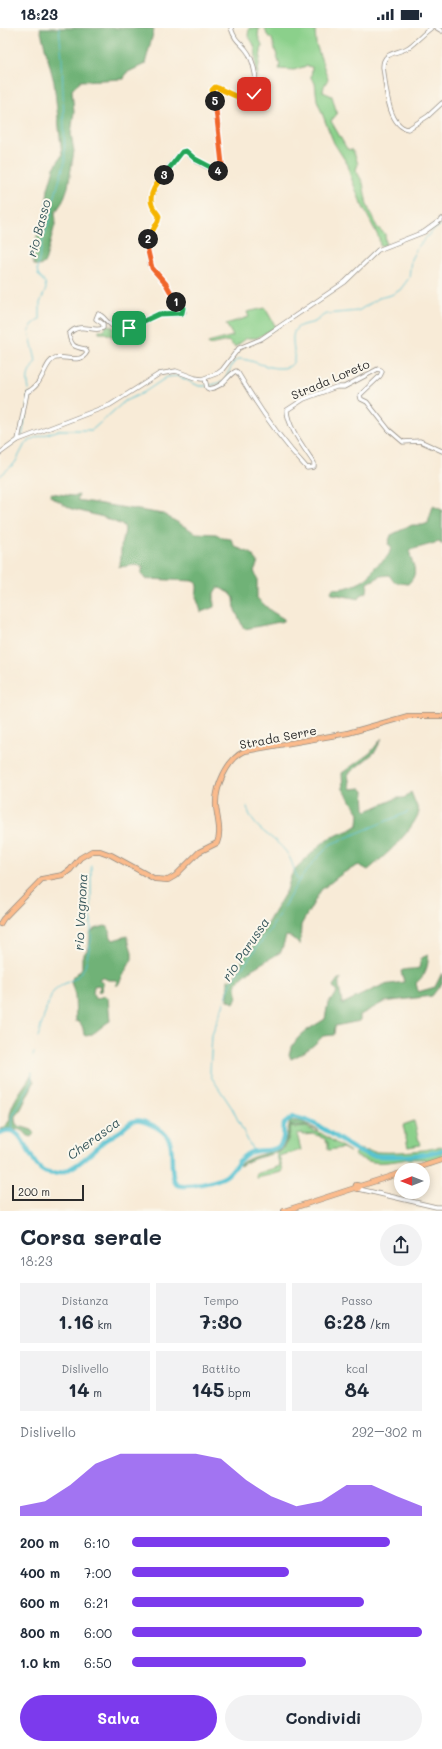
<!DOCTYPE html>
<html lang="it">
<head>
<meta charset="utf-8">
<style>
  :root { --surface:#fff; --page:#f2f2f3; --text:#1f2937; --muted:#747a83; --accent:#7c3aed }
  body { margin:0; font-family:Mali,sans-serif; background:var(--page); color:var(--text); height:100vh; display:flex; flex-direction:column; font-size:15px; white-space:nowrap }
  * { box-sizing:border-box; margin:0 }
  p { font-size:13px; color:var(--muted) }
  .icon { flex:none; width:22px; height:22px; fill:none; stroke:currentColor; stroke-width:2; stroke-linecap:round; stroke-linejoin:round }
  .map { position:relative; height:1183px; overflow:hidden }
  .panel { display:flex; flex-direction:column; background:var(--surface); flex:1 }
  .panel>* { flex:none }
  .needle { width:26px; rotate:270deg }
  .buttons { position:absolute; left:394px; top:1135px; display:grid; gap:8px }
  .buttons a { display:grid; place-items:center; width:36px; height:36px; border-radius:50%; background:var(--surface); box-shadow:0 2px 10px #0003; font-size:20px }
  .scale { position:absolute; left:12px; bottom:10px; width:72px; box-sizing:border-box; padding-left:4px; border:2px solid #2b2b2b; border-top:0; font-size:11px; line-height:14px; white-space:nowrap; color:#2b2b2b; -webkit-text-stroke:3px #fbf7ec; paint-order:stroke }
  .pin { position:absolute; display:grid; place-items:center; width:34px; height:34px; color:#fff; margin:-17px; border-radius:8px; box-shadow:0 2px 6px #0006 }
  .km { position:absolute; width:20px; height:20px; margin:-10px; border-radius:50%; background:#222; color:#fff; font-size:11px; line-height:20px; text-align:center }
  .round { display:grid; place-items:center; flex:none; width:42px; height:42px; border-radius:21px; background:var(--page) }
  .summary { display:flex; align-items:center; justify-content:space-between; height:68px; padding:0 20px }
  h1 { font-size:22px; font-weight:700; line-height:30px }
  .metrics { display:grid; grid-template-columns:repeat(3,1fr); gap:6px; height:68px; padding:4px 20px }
  .metrics div { display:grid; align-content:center; border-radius:0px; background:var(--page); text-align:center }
  .metrics b { font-size:20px; font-weight:700 }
  .metrics small { font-size:11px; font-weight:400 }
  .metrics p { font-size:11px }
  .chart { height:112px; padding:8px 20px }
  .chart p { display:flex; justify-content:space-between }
  .chart svg { width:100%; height:72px; margin-top:4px; fill:var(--accent); opacity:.7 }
  .button { display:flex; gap:8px; margin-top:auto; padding:8px 20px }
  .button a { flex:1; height:46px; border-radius:24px; background:var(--accent); color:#fff; font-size:16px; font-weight:700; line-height:46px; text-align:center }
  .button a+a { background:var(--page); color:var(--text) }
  ul { padding:0 20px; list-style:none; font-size:13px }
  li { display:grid; grid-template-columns:64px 48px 1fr; align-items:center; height:30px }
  li i { height:10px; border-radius:5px; background:var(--accent) }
  .status { display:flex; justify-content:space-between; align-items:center; height:28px; padding:0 20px; background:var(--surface); direction:ltr }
  .status svg { height:11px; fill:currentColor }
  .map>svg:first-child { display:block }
  .green { fill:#8bd08b; stroke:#5b7e5b }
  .forest { fill:#70b277; stroke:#4e6e51 }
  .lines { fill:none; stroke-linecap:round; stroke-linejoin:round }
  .stream { stroke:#57c2d2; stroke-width:1 }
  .river { stroke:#57c2d2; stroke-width:4.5 }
  .minor-casing { stroke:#928b81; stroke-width:5 }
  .major-casing { stroke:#928b81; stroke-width:6 }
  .minor { stroke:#fff; stroke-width:3.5 }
  .major { stroke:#fbbb8c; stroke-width:4.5 }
  .split-1-casing { stroke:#fff; stroke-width:8 }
  .split-2-casing { stroke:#fff; stroke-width:8 }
  .split-3-casing { stroke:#fff; stroke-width:8 }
  .split-4-casing { stroke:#fff; stroke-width:8 }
  .split-5-casing { stroke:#fff; stroke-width:8 }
  .split-6-casing { stroke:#fff; stroke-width:8 }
  .split-1 { stroke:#22a559; stroke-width:5 }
  .split-2 { stroke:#f0652b; stroke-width:5 }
  .split-3 { stroke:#f5b400; stroke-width:5 }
  .split-4 { stroke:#22a559; stroke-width:5 }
  .split-5 { stroke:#f0652b; stroke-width:5 }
  .split-6 { stroke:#f5b400; stroke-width:5 }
  .labels { text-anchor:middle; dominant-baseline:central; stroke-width:4; stroke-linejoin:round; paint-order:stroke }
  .street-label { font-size:12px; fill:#2b2b2b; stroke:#fbf7ec }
  .water-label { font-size:13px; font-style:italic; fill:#38585d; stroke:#fbf7ec }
</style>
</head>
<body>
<div class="status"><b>18:23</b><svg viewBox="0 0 49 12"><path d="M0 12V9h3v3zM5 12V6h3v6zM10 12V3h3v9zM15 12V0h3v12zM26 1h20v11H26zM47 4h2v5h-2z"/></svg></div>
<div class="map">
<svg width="442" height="1183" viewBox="0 0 442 1183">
  <rect width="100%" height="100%" fill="#fbf7ec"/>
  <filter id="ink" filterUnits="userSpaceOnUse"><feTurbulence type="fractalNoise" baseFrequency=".025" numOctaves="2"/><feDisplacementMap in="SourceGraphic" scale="8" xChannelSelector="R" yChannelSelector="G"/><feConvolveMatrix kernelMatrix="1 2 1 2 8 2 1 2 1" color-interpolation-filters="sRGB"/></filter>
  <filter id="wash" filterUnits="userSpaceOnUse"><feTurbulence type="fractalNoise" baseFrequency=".012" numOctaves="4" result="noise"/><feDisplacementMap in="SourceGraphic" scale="16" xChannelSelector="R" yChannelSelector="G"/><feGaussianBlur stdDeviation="0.9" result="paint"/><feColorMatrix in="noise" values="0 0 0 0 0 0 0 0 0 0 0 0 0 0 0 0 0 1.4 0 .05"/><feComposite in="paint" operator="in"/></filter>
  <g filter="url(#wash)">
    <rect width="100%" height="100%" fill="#f8ebd7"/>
    <g class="green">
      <path d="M249,0H259L258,8L262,17L257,50C253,33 261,23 248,8Z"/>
      <path d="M265,0H315L316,16L328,51L324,58L323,64L332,68L337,86L331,93L347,121L353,122L358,136L356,142L363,155L367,177L377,199L385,206L386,217L380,218L379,210L361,175L350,147L348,137L334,115L327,98L317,72L315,55L311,50L312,39L306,38L294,42L279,41L280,38L272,11L267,7Z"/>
      <path d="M265,280L276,299L257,310H247L235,319L228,313L209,317L208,315L233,308L226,296L249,289L247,284Z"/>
      <path d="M146,294L141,299L139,305L123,307L120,312L105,305H99V303L105,302L106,296L118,302Z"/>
      <path d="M414,1093L420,1117L408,1119L403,1097Z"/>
      <path d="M291,1097L296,1100L306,1099L316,1104H319L350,1124L343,1120L328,1122V1114H326L325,1111L320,1109L319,1106L318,1108L314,1106L303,1107V1105L297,1106L301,1122L279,1128L283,1142L282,1144L257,1150L256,1146L280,1138L276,1125C287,1120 290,1108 291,1097Z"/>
      <path d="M442,1118V1131L428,1135L424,1131C417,1131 409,1130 402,1132C383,1135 371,1137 354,1127L358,1121C376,1127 423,1124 442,1118Z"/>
    </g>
    <g class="forest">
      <path d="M40,0H153L154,2L145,36L126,45L124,51L80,53L72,62L74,84L71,106L74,123L68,159L63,173L55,185L56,193L45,234L40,238L34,237L33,233L37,208L45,189L48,161L54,140L62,127L54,54Z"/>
      <path d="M51,465L73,468L79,467L77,472L163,486L196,505L216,506L223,510L231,511L235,519L251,525L258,534L254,543L257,550V570L271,583L284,591V593L245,601L243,599L235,582L234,570L230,565L218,559L214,565V579L201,584C200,580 199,577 197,572C194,566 200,561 195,553L145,551L141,545L143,539L136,537L119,539C122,531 120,522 122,513C123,507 126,506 124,498L103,489L72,481L50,468Z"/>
      <path d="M433,478L442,482V517L439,514L410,522C409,534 422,543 408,556L394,554L389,547L381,548L368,555L367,564L361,567L359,571L333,566L331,564L333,560C341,563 361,556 368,549C371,547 372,542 375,539C383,532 390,530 391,518L388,516L391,507L412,497H423L428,495Z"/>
      <path d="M382,710L375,724L348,746L350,759L351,761L361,760L364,763L365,781L367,783L397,770H404L411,764L419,784C412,804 385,828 368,842L359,837L343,845L321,862L301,897L300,917L291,909L286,908L281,924L252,941L236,955L237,969L234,975L228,972V952L232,951L239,941L244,928L253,918L262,904L287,862L291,848L296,840L327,811L352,801L358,797L359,785L343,761L342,745L370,725Z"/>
      <path d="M105,898L108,899L111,909L113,912L127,908L132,924V931L118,957H116L117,952H108L102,949L99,951L103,956L101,963L99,965L98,964L100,959L99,957L94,958L93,966L95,971L104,968L108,970L110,993C102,997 95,1007 86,1008L84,1007C83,1001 83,996 77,993L76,994L75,967L71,954L73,949L82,940V929L89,919L90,905L95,901Z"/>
      <path d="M428,927C429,938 425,948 416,955L418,964L435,959L442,945V955L432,968L384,974L360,987V993L335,998L334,1007L323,1008C314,1018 304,1025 291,1031L289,1026C296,1006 308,1002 325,991L328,975L337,964L333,958L338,951H342L339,953C338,961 342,969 342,976L383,957L404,954L401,943C407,940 412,942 419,940L421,930Z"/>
      <path d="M31,1047L34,1054L21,1081L15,1088V1091L16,1096L19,1098L32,1102L35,1105L31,1109C26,1108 27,1106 23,1103C17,1100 6,1100 0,1102V1100L4,1099L10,1092C8,1077 24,1060 31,1047Z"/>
      <path d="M290,1093H301L319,1103L307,1098L296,1099L291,1097C284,1136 265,1121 240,1138L239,1137C252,1126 266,1127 281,1120L286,1109Z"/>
    </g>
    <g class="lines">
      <g class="stream">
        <path d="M225,351L233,335L239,331C253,331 266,341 281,340C306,340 286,312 296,301C301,295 310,297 316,293C320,291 321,288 326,286L358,283L379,270L391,267L400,262L409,250L411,231L417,220L431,204L442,196"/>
        <path d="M209,358L221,354"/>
        <path d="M29,362C26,347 28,346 36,333L29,303L32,297L40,291V275L46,261L45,255L38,247L37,241L43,212L51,188L54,171L65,133L62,30L59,0"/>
        <path d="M22,409L29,365"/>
        <path d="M0,448L15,435L25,416L34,410L60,402H92L125,373L143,365L167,349L178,348L199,358H206"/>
        <path d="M247,779C253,801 267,804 282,819C291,828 294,840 297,852"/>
        <path d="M38,1009L47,978L53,964L62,957L76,950L85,939L91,912V838"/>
        <path d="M33,1028L34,1025"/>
        <path d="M12,1103L13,1088L31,1056L32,1044"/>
        <path d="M253,1123L232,1080L212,1050L210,1044L212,1007L232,953L270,902L298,854L315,832L331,816L408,784"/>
      </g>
      <path class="river" d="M0,1105C26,1091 27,1141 48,1145C68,1150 91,1125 104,1113C110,1109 116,1106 122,1102C125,1099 130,1094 134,1093C140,1091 147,1095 152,1097C179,1110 169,1123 173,1148C174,1150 174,1154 176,1156C183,1162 219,1153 226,1148C235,1141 238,1130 249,1125C258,1120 270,1125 278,1119C285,1114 283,1104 284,1096L293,1089C319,1093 336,1111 358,1123C373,1132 425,1128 442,1122"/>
    </g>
  </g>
  <g filter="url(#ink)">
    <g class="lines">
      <defs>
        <g id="minor">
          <path d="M431,0C423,6 417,13 409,19C399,26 383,23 383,39C386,56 387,98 408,101L428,88L442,75"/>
          <path d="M437,0L442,3"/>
          <path d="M205,351L207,360L209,361C226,358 226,348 236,343L238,345C258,379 280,411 307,440L314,439V435C305,421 287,398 287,382L304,371L336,359H344L378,341L381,342L382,344L380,348L360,367L361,371L367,374L389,402L403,414L420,413L442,423"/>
          <path d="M18,412L27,364C44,357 44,334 55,330C65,327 80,337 87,324L85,321C74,319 71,318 69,306C79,293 94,305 103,300V296L96,291L98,286C105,288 108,298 118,301C133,304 145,290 159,286C167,284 177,289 184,284L183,280L176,274L166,256L154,243L150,236L147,215L158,193L159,188C157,184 152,180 151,175C149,162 174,130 184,123C188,124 188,126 191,129C197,134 212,143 220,142L222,139L213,60L217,59C227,64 245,76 253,66C259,55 254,36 249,26C242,14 236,16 231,0"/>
          <path d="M0,425L18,412L110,377L159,346L176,343L195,350L202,351L218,345L222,342L239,320L261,311L345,254L378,222L424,204L442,191"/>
          <path d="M359,1161L436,1179H442"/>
        </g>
        <g id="major">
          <path d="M0,896L3,891L42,851L63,847L70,842L80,830L92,823H100L111,827L155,851L168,852L175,848L199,824L217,815C222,804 217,790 216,778C215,759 227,731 245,723L348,705L408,688H442"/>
          <path d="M411,1142L442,1132"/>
          <path d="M360,1158L401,1145"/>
          <path d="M284,1183L355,1160L358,1161L360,1158L356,1157L355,1160"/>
        </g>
      </defs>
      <use href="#minor" class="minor-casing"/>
      <use href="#major" class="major-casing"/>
      <use href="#minor" class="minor"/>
      <use href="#major" class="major"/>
    </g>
  </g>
  <g class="lines" filter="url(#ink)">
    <defs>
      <path id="split-1" d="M129,300L159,286L182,285L183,280L176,274"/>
      <path id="split-2" d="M148,211L147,219L152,240L166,256L176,274"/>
      <path id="split-3" d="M148,211L158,193L159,188C157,184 153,181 152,177C148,166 157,155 164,147"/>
      <path id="split-4" d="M164,147L182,124L186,123L195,131L218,143"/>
      <path id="split-5" d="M215,73L222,136V140L218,143"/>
      <path id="split-6" d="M215,73L212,62L215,59C226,62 244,77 254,66"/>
    </defs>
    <use href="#split-1" class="split-1-casing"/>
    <use href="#split-2" class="split-2-casing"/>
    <use href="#split-3" class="split-3-casing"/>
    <use href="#split-4" class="split-4-casing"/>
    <use href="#split-5" class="split-5-casing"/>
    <use href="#split-6" class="split-6-casing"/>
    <use href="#split-1" class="split-1"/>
    <use href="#split-2" class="split-2"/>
    <use href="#split-3" class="split-3"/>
    <use href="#split-4" class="split-4"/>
    <use href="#split-5" class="split-5"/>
    <use href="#split-6" class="split-6"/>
  </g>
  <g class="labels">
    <g class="street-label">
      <text transform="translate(330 351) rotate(-23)">Strada Loreto</text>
      <text transform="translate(278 709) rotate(-11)">Strada Serre</text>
    </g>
    <g class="water-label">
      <text transform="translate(38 200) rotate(-75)">rio Basso</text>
      <text transform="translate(80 884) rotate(-87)">rio Vagnona</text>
      <text transform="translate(245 921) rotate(-56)">rio Parussa</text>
      <text transform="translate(93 1110) rotate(-36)">Cherasca</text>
    </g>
  </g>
</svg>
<div class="buttons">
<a><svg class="needle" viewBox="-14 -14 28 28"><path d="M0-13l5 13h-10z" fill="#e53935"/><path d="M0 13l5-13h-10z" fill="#747a83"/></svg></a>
</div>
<div class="scale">200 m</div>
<div class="pin" style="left:129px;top:300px;background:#1e9e55"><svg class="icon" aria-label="arrive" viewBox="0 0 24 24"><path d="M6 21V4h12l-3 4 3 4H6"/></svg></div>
<div class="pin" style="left:254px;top:66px;background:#d93025"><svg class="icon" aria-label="check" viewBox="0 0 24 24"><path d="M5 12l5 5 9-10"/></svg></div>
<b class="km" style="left:176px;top:274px">1</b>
<b class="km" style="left:148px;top:211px">2</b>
<b class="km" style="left:164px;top:147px">3</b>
<b class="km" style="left:218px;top:143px">4</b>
<b class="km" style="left:215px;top:73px">5</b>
</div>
<section class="panel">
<div class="summary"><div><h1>Corsa serale</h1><p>18:23</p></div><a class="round"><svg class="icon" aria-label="share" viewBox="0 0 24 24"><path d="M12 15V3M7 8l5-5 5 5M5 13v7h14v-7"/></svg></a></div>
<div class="metrics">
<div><p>Distanza</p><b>1.16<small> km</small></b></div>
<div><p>Tempo</p><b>7:30</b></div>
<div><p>Passo</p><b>6:28<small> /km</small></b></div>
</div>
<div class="metrics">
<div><p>Dislivello</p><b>14<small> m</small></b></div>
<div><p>Battito</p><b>145<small> bpm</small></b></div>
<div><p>kcal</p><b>84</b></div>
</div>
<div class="chart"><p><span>Dislivello</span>292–302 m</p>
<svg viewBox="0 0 160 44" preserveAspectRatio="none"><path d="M0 44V38L10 35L20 25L30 12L40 6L50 6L60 6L70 6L80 9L90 22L100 32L110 38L120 35L130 25L140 25L150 32L160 38V44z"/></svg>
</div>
<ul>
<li><b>200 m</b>6:10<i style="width:89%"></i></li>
<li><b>400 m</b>7:00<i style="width:54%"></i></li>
<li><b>600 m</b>6:21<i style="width:80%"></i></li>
<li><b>800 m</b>6:00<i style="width:100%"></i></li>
<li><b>1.0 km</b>6:50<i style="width:60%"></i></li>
</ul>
<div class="button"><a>Salva</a><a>Condividi</a></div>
</section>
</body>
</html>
